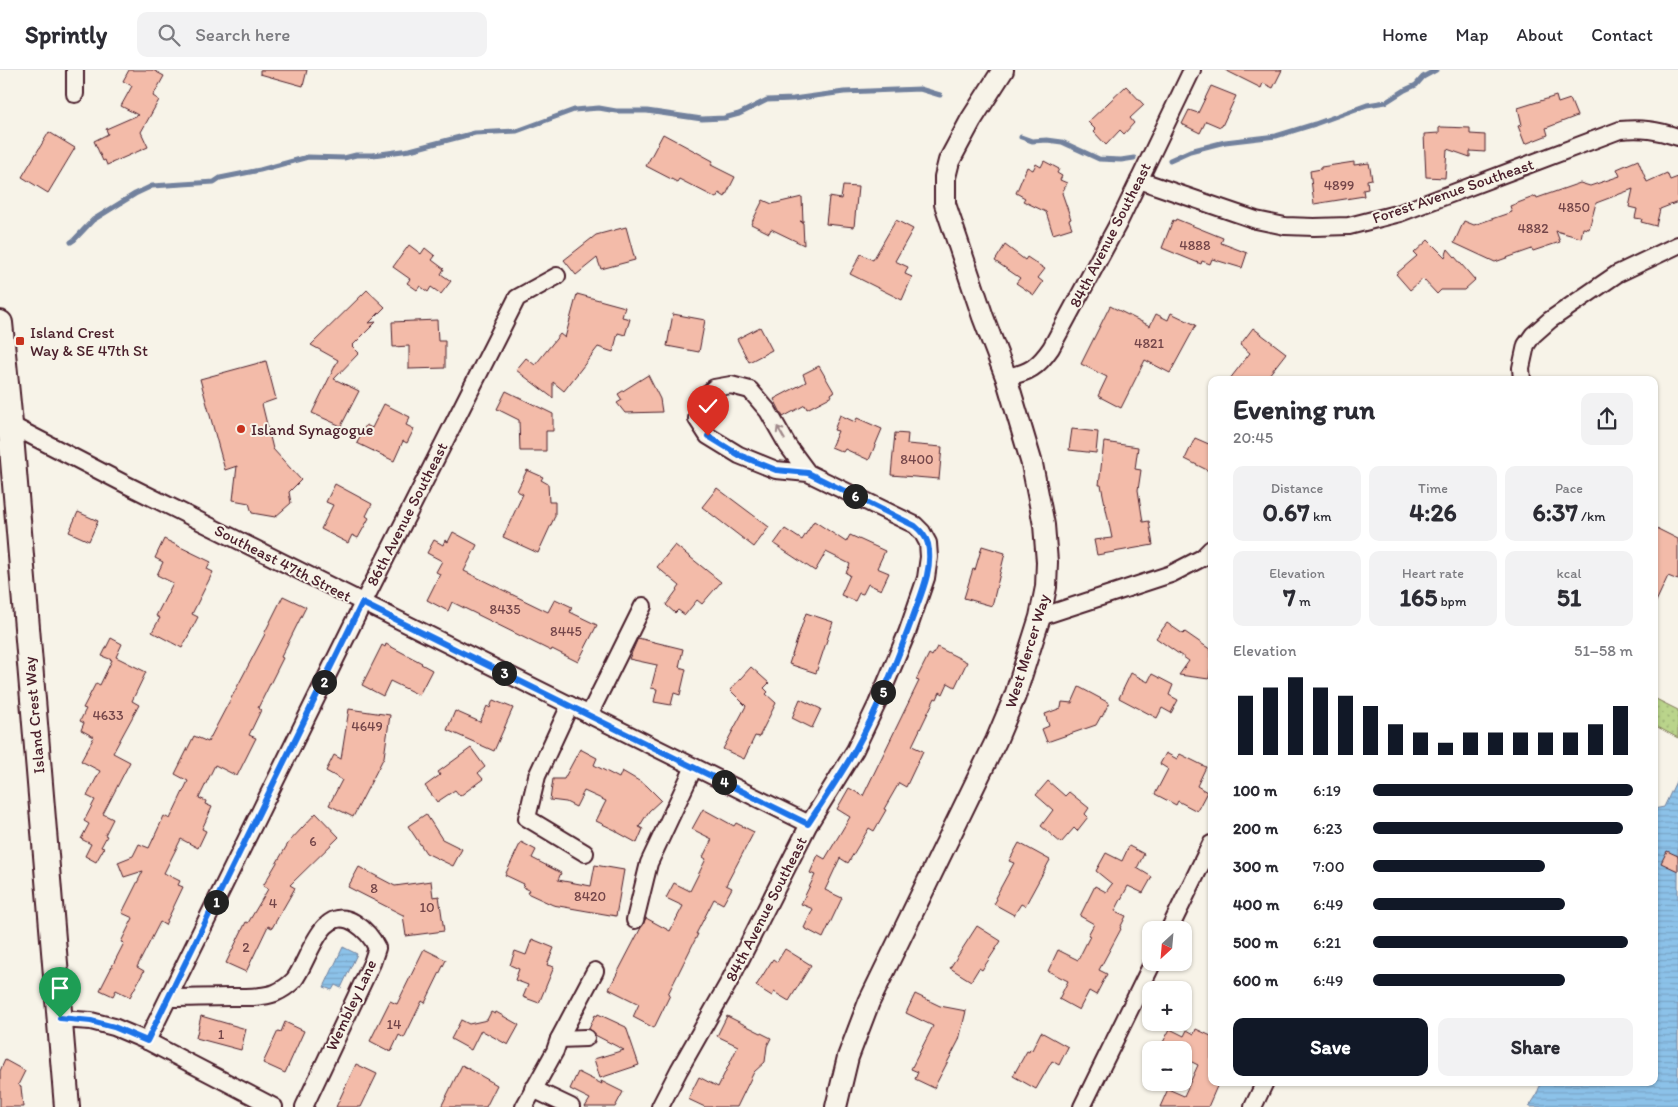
<!DOCTYPE html>
<html lang="en">
<head>
<meta charset="utf-8">
<style>
  :root { --surface:#fff; --page:#f2f2f3; --text:#2b2b33; --muted:#7c7c81; --line:#e1e1e2; --accent:#111827 }
  body { margin:0; font-family:Itim,sans-serif; background:var(--page); color:var(--text); height:100vh; display:flex; flex-direction:column; font-size:19px; white-space:nowrap }
  * { box-sizing:border-box; margin:0 }
  p { font-size:16px; color:var(--muted) }
  .icon { flex:none; width:28px; height:28px; fill:none; stroke:currentColor; stroke-width:2; stroke-linecap:round; stroke-linejoin:round }
  .map { position:relative; flex:1; overflow:hidden }
  .panel { position:absolute; left:1208px; top:306px; width:450px; height:710px; display:flex; flex-direction:column; background:var(--surface); border-radius:10px; box-shadow:0 1px 4px #0004 }
  .panel>* { flex:none }
  .needle { width:32px; rotate:206deg }
  .fabs { position:absolute; left:1142px; top:851px; display:grid; gap:10px }
  .fabs a { display:grid; place-items:center; width:50px; height:50px; border-radius:10px; background:var(--surface); box-shadow:0 1px 4px #0004; font-size:25px }
  .pin { position:absolute; display:grid; place-items:center; width:42px; height:42px; color:#fff; margin:-51px -21px; border-radius:50% 50% 50% 0; rotate:-45deg; box-shadow:0 0 5px #0007 }
  .pin .icon { rotate:45deg }
  .km { position:absolute; width:25px; height:25px; margin:-12px; border-radius:50%; background:#222; color:#fff; font-size:14px; line-height:25px; text-align:center }
  .round { display:grid; place-items:center; flex:none; width:52px; height:52px; border-radius:10px; background:var(--page) }
  .head { display:flex; align-items:center; justify-content:space-between; height:85px; padding:0 25px }
  h1 { font-size:28px; font-weight:700; line-height:38px }
  .figures { display:grid; grid-template-columns:repeat(3,1fr); gap:8px; height:85px; padding:5px 25px }
  .figures div { display:grid; align-content:center; border-radius:10px; background:var(--page); text-align:center }
  .figures b { font-size:25px; font-weight:700 }
  .figures small { font-size:14px; font-weight:400 }
  .figures p { font-size:14px }
  .chart { height:140px; padding:10px 25px }
  .chart p { display:flex; justify-content:space-between }
  .chart svg { width:100%; height:90px; margin-top:5px; stroke:var(--accent); stroke-width:6 }
  .action { display:flex; gap:10px; margin-top:auto; padding:10px 25px }
  .action a { flex:1; height:58px; border-radius:10px; background:var(--accent); color:#fff; font-size:20px; font-weight:700; line-height:58px; text-align:center }
  .action a+a { background:var(--page); color:var(--text) }
  ul { padding:0 25px; list-style:none; font-size:16px }
  li { display:grid; grid-template-columns:80px 60px 1fr; align-items:center; height:38px }
  li i { height:12px; border-radius:6px; background:var(--accent) }
  header { display:flex; align-items:center; gap:30px; box-sizing:border-box; height:70px; padding:0 25px; background:var(--surface); border-bottom:1px solid var(--line) }
  header strong { font-size:24px }
  nav { display:flex; gap:28px; margin-inline-start:auto; font-size:18px }
  .search { width:350px; height:45px; background:var(--page); display:flex; align-items:center; gap:12px; box-sizing:border-box; padding:0 18px; border-radius:10px; color:var(--muted); font-size:19px }
  .map>svg:first-child { display:block }
  .park { fill:url(#park-dots); stroke:#827a5b }
  .water { fill:url(#water-rules); stroke:#72819d }
  .lines { fill:none; stroke-linecap:round; stroke-linejoin:round }
  .stream { stroke:#72819d; stroke-width:5 }
  .building { fill:#f3bba9; stroke:#4a1f2b }
  .minor-casing { stroke:#4a1f2b; stroke-width:20 }
  .tertiary-casing { stroke:#4a1f2b; stroke-width:24 }
  .secondary-casing { stroke:#4a1f2b; stroke-width:28 }
  .minor { stroke:#f7f3e8; stroke-width:16 }
  .tertiary { stroke:#f7f3e8; stroke-width:20 }
  .secondary { stroke:#f7f3e8; stroke-width:24 }
  .oneway { stroke:#a0898a }
  .route-casing { stroke:#fff; stroke-width:10 }
  .route { stroke:#1a73e8; stroke-width:6 }
  .poi-dot { fill:#c8321e; stroke:#f7f3e8; stroke-width:2 }
  .labels { text-anchor:middle; dominant-baseline:central; stroke-width:4; stroke-linejoin:round; paint-order:stroke }
  .number-label { font-size:14px; fill:#74464a }
  .street-label { font-size:16px; fill:#4a1f2b; stroke:#f7f3e8 }
  .poi-label { font-size:16px; fill:#4a1f2b; stroke:#f7f3e8; text-anchor:start }
</style>
</head>
<body>
<header>
<strong>Sprintly</strong>
<div class="search"><svg class="icon" aria-label="search" viewBox="0 0 24 24"><circle cx="10" cy="10" r="6"/><path d="M15 15l6 6"/></svg>Search here</div>
<nav><a>Home</a><a>Map</a><a>About</a><a>Contact</a></nav>
</header>
<div class="map">
<svg width="1678" height="1037" viewBox="0 0 1678 1037">
  <defs>
    <pattern id="park-dots" width="8" height="8" patternUnits="userSpaceOnUse" patternTransform="scale(1.25)"><rect width="8" height="8" fill="#bad48b"/><path d="M2 2h.1M6 6h.1" fill="none" stroke="#a1b678" stroke-width="1.8" stroke-linecap="round"/></pattern>
    <pattern id="water-rules" width="6" height="5" patternUnits="userSpaceOnUse" patternTransform="scale(1.25)"><rect width="6" height="5" fill="#8cc2e9"/><path d="M0 2.5h6" fill="none" stroke="#7aa6c8"/></pattern>
  </defs>
  <rect width="100%" height="100%" fill="#f7f3e8"/>
  <filter id="ink" filterUnits="userSpaceOnUse"><feTurbulence type="fractalNoise" baseFrequency=".02" numOctaves="2"/><feDisplacementMap in="SourceGraphic" scale="10" xChannelSelector="R" yChannelSelector="G"/><feConvolveMatrix kernelMatrix="1 2 1 2 8 2 1 2 1" color-interpolation-filters="sRGB"/></filter>
  <g filter="url(#ink)">
    <path class="park" d="M1654,628L1678,640V668L1654,655Z"/>
    <g class="water">
      <path d="M1678,707V1037H1529L1536,1026L1541,1013L1654,1012V739L1664,737Z"/>
      <path d="M343,877L357,884L341,918L335,915L332,920L324,917Z"/>
    </g>
    <g class="lines">
      <g class="stream">
        <path d="M1021,67L1032,71L1047,70L1062,72L1099,89L1121,90L1134,88"/>
        <path d="M1170,90L1190,81L1225,72L1276,66L1315,54L1367,35L1386,32L1405,20L1416,15L1423,7L1436,0"/>
        <path d="M71,172L74,170L93,150L135,124L152,116L214,112L220,108L260,100L308,87L344,88L356,85H373L410,80L475,63L517,61L574,40L599,38L616,41H647L702,49L724,48L739,44L767,30L793,29L844,22L920,19L940,25"/>
      </g>
    </g>
    <g class="building">
      <path d="M129,0H153L164,6L153,26L159,30L141,62L148,77L107,95L105,90L103,91L94,71L108,64L106,59L138,45L121,36L132,16L123,11Z"/>
      <path d="M260,0H307L303,16L260,4Z"/>
      <path d="M1225,0H1282L1273,18L1263,13L1261,18Z"/>
      <path d="M1126,16L1144,35L1130,48L1134,53L1124,64L1120,60L1106,75L1094,62L1096,60L1088,52Z"/>
      <path d="M1211,16L1236,26L1222,56L1220,57L1206,51L1200,63L1182,54L1189,40L1198,43Z"/>
      <path d="M1556,26L1558,33L1570,29L1577,46L1546,58L1548,65L1525,74L1518,56L1522,55L1518,38Z"/>
      <path d="M1441,57L1470,58V64L1485,65V82L1470,81V87L1447,79L1445,108L1426,107L1424,64L1439,63V58Z"/>
      <path d="M49,62L75,78L48,123L22,107Z"/>
      <path d="M663,64L713,91L711,95L735,107L725,127L719,123L716,128L679,109L677,112L646,96Z"/>
      <path d="M1638,90L1647,112L1667,103L1670,110L1678,107V132L1660,139L1656,156L1641,152L1642,149L1635,148L1637,139L1629,137L1633,119L1596,133L1589,159L1583,158L1581,168L1556,161L1560,172L1533,181L1532,179L1495,192L1454,173L1464,151L1474,155L1512,142L1510,136L1536,126L1537,128L1580,113L1590,116L1620,106L1617,99Z"/>
      <path d="M1044,91L1059,99L1057,103L1062,106L1060,110L1067,113L1062,123L1071,149L1069,150L1072,158L1053,164L1046,142L1023,131L1025,128L1016,123L1027,97L1033,100L1036,94L1041,97Z"/>
      <path d="M1354,92V95L1369,93L1372,109L1367,110L1368,119L1363,120L1364,126L1314,134L1310,101L1321,99V97Z"/>
      <path d="M843,116L858,117L854,157L826,154L829,127L841,129Z"/>
      <path d="M802,127L803,152L800,151L803,153L804,175L771,159L769,163L751,154L763,130L772,134Z"/>
      <path d="M1176,149L1223,168L1221,173L1247,183L1242,198L1212,189L1210,194L1202,191L1201,194L1162,178L1173,150L1175,151Z"/>
      <path d="M896,150L913,159L895,191L908,197L905,204L912,207L902,230L850,204L861,184L873,190Z"/>
      <path d="M626,157L635,190L601,199L597,188L576,205L564,190L596,165Z"/>
      <path d="M1428,170L1445,187L1448,179L1475,210L1464,220H1441L1437,224L1423,209L1410,220L1396,204L1417,186L1414,183Z"/>
      <path d="M409,175L421,184L425,178L435,186L432,190L444,199L441,204L451,211L441,224L431,217L428,222L420,216L417,220L407,213L410,209L393,197Z"/>
      <path d="M1005,175L1025,190L1027,187L1045,199L1038,208L1043,212L1034,225L1016,213L1020,208L995,191Z"/>
      <path d="M367,220L385,237L369,253L376,252L352,276L359,283L334,309L359,321L341,356L312,343L338,290L311,275Z"/>
      <path d="M577,224L625,237L622,247L630,249L625,265L618,263L613,282L598,277L564,321L553,312V328L516,300L526,288L535,295L560,264L565,268Z"/>
      <path d="M1110,236L1150,256L1156,244L1168,250L1171,243L1196,255L1170,303L1145,290L1121,338L1098,326L1107,307L1081,294Z"/>
      <path d="M673,244L705,250L699,282L667,276Z"/>
      <path d="M437,250L438,271H445V298L409,299V276L393,277L392,252Z"/>
      <path d="M760,257L772,280L749,292L737,269Z"/>
      <path d="M1253,258L1286,283L1265,310H1229L1250,283L1240,275Z"/>
      <path d="M266,291L276,329L262,334L273,379L301,410L289,422L291,433L275,447L252,443L249,433L233,430L237,396L225,400L200,309Z"/>
      <path d="M819,296L834,322L831,324L832,326L807,339L805,335L783,347L774,329L806,312L803,304Z"/>
      <path d="M648,305L660,329L662,342L625,343L617,333L622,330L618,324Z"/>
      <path d="M506,321L553,344V361H546V381H520L519,350L497,339Z"/>
      <path d="M384,334L410,347L406,355L414,359L407,373L403,371L394,391L357,373L366,355L372,358Z"/>
      <path d="M840,345L855,352L857,348L882,359L869,390L845,379L843,382L831,377L838,361L834,360Z"/>
      <path d="M1072,359L1098,362L1096,383L1069,380Z"/>
      <path d="M895,363L908,364L907,374L942,377L939,409L891,405Z"/>
      <path d="M1195,368L1211,375V402L1185,389Z"/>
      <path d="M1104,372L1138,377L1135,399L1141,400L1138,420L1143,452L1149,451L1153,475L1097,485L1094,470L1112,468L1101,415H1099Z"/>
      <path d="M527,400L543,407L541,410L548,414L549,432H555V446L538,483L503,467L523,424L517,421Z"/>
      <path d="M335,414L372,434L366,446L369,448L358,468L352,465L348,473L321,459L333,435L326,432Z"/>
      <path d="M717,418L769,457L754,477L702,437Z"/>
      <path d="M78,442L98,451L89,471L69,462Z"/>
      <path d="M814,451L846,472L850,465L885,481L877,498L889,503L881,520L868,514L863,524L859,523L855,531L841,525L850,505L846,503L850,494L826,482L815,501L774,474L785,459L802,470Z"/>
      <path d="M1654,457L1678,469V510L1668,506L1654,536Z"/>
      <path d="M453,462L477,475L464,501L548,542L555,529L572,537L570,542L597,555L578,592L552,579L551,581L452,532L448,541L427,530L440,504L436,502L442,491L427,483L434,470L443,475L445,470L448,472Z"/>
      <path d="M164,469L211,492L207,499L213,502L192,544L198,547L182,578L152,562L160,548L156,546L173,513L157,505L163,492L155,488Z"/>
      <path d="M675,475L721,512L702,534L697,530L685,545L678,540L675,543L666,535L680,516L657,497Z"/>
      <path d="M982,476L1005,483L992,536L964,528L973,499L975,500Z"/>
      <path d="M283,526L306,537L281,587L283,588L258,638L261,640L249,665L256,668L237,706L215,695L199,728L206,731L205,734L212,737L202,759L206,761L198,778L181,769L164,803L180,811L178,815L183,817L165,855L160,852L137,897L144,901L130,927L116,920L113,926L100,920L124,873L121,872L133,848L122,843L143,801L124,807L118,792L133,786L139,774L149,778L164,746L170,749L188,711L175,704L194,666L208,672L265,564H264Z"/>
      <path d="M806,543L833,552L816,603L789,594Z"/>
      <path d="M1167,553L1183,564L1185,562L1211,580V595L1209,609L1179,605L1189,591L1156,568Z"/>
      <path d="M111,568L122,574L116,587L146,602L132,631L139,635L113,683L130,692L103,744L113,749L105,765L107,766L101,777L104,778L96,792L85,786L91,774L81,769L89,754L84,751L95,730L87,726L100,701L81,691L94,667L81,660L84,653L80,651L86,639L83,638L96,613L100,615L112,590L102,586Z"/>
      <path d="M638,568L683,579L679,597L686,599L680,625L674,623L671,635L654,632L657,619L651,618L657,595L629,589Z"/>
      <path d="M386,574L422,593L421,594L432,600L419,625L390,611L383,626L362,615L382,575L385,577Z"/>
      <path d="M937,577L967,592L955,617L948,613L943,624L940,622L937,629L935,628L912,676L923,681L906,717L899,713L884,739L886,740L874,761L869,758L848,793L840,788L825,820L842,828L823,868L804,858L813,839L801,834L815,805L810,803L818,785L825,789L850,747L837,739L849,718L863,726L919,611L916,610L929,584L932,586Z"/>
      <path d="M751,597L769,613L764,618L768,622L766,624L776,633L759,667L755,666L744,689L723,679L746,636L730,620Z"/>
      <path d="M1131,603L1148,612L1152,604L1173,615L1169,625L1178,630L1171,643L1162,638L1157,648L1119,628Z"/>
      <path d="M1079,617L1109,633L1102,647L1101,646L1096,655L1047,672L1042,659L1049,656L1045,644L1061,638L1062,632L1072,633Z"/>
      <path d="M800,629L821,639L812,658L792,648Z"/>
      <path d="M493,630L513,638L494,681L447,660L455,641L480,652L487,636L490,638Z"/>
      <path d="M349,639L390,645L384,687L353,747L329,735L342,710L326,701L334,685L341,689Z"/>
      <path d="M471,678L485,697L478,703L483,709L460,726L455,720L437,732L425,716L440,705L438,702Z"/>
      <path d="M580,679L597,688L594,695L619,708L622,701L646,715L661,730L649,741L639,757L643,759L637,773L617,762V761L596,751L606,731L584,721L576,737L566,732L550,730L553,709H564Z"/>
      <path d="M1166,683L1177,689L1180,684L1206,697L1197,716L1207,722L1197,741L1178,731L1176,735L1155,724L1168,699L1160,694Z"/>
      <path d="M1048,711L1065,726L1069,722L1089,738L1085,744L1088,747L1077,761L1074,758L1061,773L1041,756L1053,740L1036,725Z"/>
      <path d="M703,739L734,756L736,753L754,762L726,815L732,818L723,834L714,829L696,864H698L668,924L670,925L654,958L633,947L639,934L609,919L646,848L670,861L683,836L666,828L674,813L690,821L706,789L703,787L712,769L692,759Z"/>
      <path d="M316,743L339,767L290,815L295,818L272,858L268,856L246,902L226,893L246,852L248,853L268,819L263,816L289,772Z"/>
      <path d="M426,744L442,769L462,779L453,796L426,783L408,756Z"/>
      <path d="M521,772L536,780L532,788L561,803L558,810L591,816L595,795L624,800L616,846L553,835L527,823L529,820L523,817L524,814L505,805Z"/>
      <path d="M1019,773L1050,790L1025,836L1021,834L1014,845L994,834L997,829L995,828L1014,793L1009,791Z"/>
      <path d="M1129,776L1144,784L1137,798L1152,807L1143,823L1128,816L1115,841L1126,846L1120,858L1121,859L1099,900L1107,904L1096,925L1089,921L1079,940L1059,929L1068,911L1048,901L1058,880L1078,890L1090,866L1088,865L1094,854L1080,846L1095,816L1106,822L1112,814L1096,801L1106,783L1122,791Z"/>
      <path d="M1667,781L1678,786V801L1661,793Z"/>
      <path d="M359,797L395,816L431,811L433,827L439,826L444,861L406,866L403,845L348,817Z"/>
      <path d="M977,856L1001,871L982,900L979,898L971,911L950,898Z"/>
      <path d="M532,869L554,878L547,895L554,897L539,933L523,927L528,915L515,910L519,899L510,895L515,881L526,885Z"/>
      <path d="M424,879L446,890L425,933L422,931L404,968L399,965L391,982L370,971L390,931L397,934Z"/>
      <path d="M785,879L811,895L789,931L774,922L772,926L756,916L773,889L777,892Z"/>
      <path d="M915,924L940,936L966,941L959,970L934,1018L915,1009L918,1002L911,999L933,956L906,943Z"/>
      <path d="M491,942L495,944L496,942L519,955L508,975L481,960L471,980L451,969L461,950L469,954L487,950Z"/>
      <path d="M598,944L626,957L639,995L600,1008L594,989L624,980L595,965L594,962L589,959L595,945L597,946Z"/>
      <path d="M201,946L246,959L241,980L196,968Z"/>
      <path d="M727,946L771,968L767,976L765,992L754,1002L737,1037H705L688,1029L699,1007L718,1017L738,976L717,966Z"/>
      <path d="M285,952L304,961L285,1003L263,993L278,961L281,962Z"/>
      <path d="M1170,959L1184,966L1187,960L1194,964L1196,959L1211,966V1012L1218,1014L1208,1037H1160L1168,1019L1184,1026L1198,995L1184,988V980H1169L1161,976Z"/>
      <path d="M1041,962L1068,977L1059,995L1052,991L1036,1019L1013,1006L1027,981L1029,982L1030,979L1032,980Z"/>
      <path d="M5,990L25,1001L18,1015L21,1017L23,1037H0V1001Z"/>
      <path d="M356,994L377,1004L361,1037H336Z"/>
      <path d="M462,995L497,1015L486,1037H441Z"/>
      <path d="M578,1002L602,1014L601,1011L623,1022L615,1037H585L590,1029L570,1019Z"/>
    </g>
    <g class="lines">
      <defs>
        <g id="minor">
          <path d="M75,24V0"/>
          <path d="M1139,110L1256,150L1285,156L1314,157L1349,156L1400,143L1620,60C1643,58 1656,60 1678,67"/>
          <path d="M1006,307C1029,303 1038,297 1051,278L1119,152L1192,0"/>
          <path d="M1522,310L1521,298L1526,275L1533,265L1550,250L1617,204L1678,175"/>
          <path d="M3,351L125,414L809,754"/>
          <path d="M1040,547L1171,504L1202,488L1211,479"/>
          <path d="M570,635L537,706L527,748L585,783"/>
          <path d="M589,645L643,536"/>
          <path d="M635,850L649,793L694,697"/>
          <path d="M1169,860L1211,774"/>
          <path d="M169,928C189,928 209,927 230,927C245,927 261,928 275,923C282,920 289,915 294,910C309,891 321,832 355,853C366,860 372,867 377,878L372,893L304,1037"/>
          <path d="M60,949L91,951L114,957L147,971L274,1037"/>
          <path d="M559,969L586,968"/>
          <path d="M147,971L363,533L517,228L557,206"/>
          <path d="M533,1019L571,1037"/>
          <path d="M524,1037L555,981L559,969L595,901"/>
          <path d="M660,1037L679,1000L729,912L809,754L855,680L877,634L907,563L926,508L929,487L928,473L922,462L915,455L808,403L776,400L739,385L708,366L697,349L700,331L714,318L731,315L750,320L768,341L788,376L808,403"/>
          <path d="M1082,1037L1153,892"/>
          <path d="M1253,1037L1265,1012"/>
        </g>
        <path id="tertiary" d="M836,1037L848,987L869,932L996,671L1015,626L1040,547L1046,517L1047,492L1044,455L1032,394L1006,307L983,247L945,134V107L949,91L971,50L1003,0"/>
        <path id="secondary" d="M0,253L10,354L67,1037"/>
      </defs>
      <use href="#minor" class="minor-casing"/>
      <use href="#tertiary" class="tertiary-casing"/>
      <use href="#secondary" class="secondary-casing"/>
      <use href="#minor" class="minor"/>
      <use href="#tertiary" class="tertiary"/>
      <use href="#secondary" class="secondary"/>
    </g>
    <defs><path id="oneway-shaft" d="M-6 0H5M1.5-3L5.5 0L1.5 3" fill="none" stroke-width="1.6" stroke-linecap="round" stroke-linejoin="round" transform="scale(1.25)"/></defs>
    <use class="oneway" href="#oneway-shaft" transform="translate(781 363) rotate(-120)"/>
  </g>
  <g class="lines" filter="url(#ink)">
    <defs>
      <path id="route" d="M60,948L91,951L114,957L147,971L362,533L808,754C824,729 841,705 855,680C879,637 897,590 914,544C922,522 933,498 928,474C926,466 921,461 915,456L808,403L776,400L739,385L708,366"/>
    </defs>
    <use href="#route" class="route-casing"/>
    <use href="#route" class="route"/>
  </g>
  <g class="poi-dot">
    <rect x="15" y="266" width="10" height="10" rx="2.5"/>
    <circle cx="241" cy="359" r="5"/>
  </g>
  <g class="labels">
    <g class="number-label">
      <text x="1339" y="115">4899</text>
      <text x="1574" y="137">4850</text>
      <text x="1533" y="158">4882</text>
      <text x="1195" y="175">4888</text>
      <text x="1149" y="273">4821</text>
      <text x="917" y="389">8400</text>
      <text x="505" y="539">8435</text>
      <text x="566" y="561">8445</text>
      <text x="108" y="645">4633</text>
      <text x="367" y="656">4649</text>
      <text x="313" y="771">6</text>
      <text x="374" y="818">8</text>
      <text x="590" y="826">8420</text>
      <text x="273" y="833">4</text>
      <text x="427" y="837">10</text>
      <text x="246" y="877">2</text>
      <text x="394" y="954">14</text>
      <text x="221" y="964">1</text>
    </g>
    <g class="street-label">
      <text transform="translate(1453 121) rotate(-19)">Forest Avenue Southeast</text>
      <text transform="translate(1110 165) rotate(-63)">84th Avenue Southeast</text>
      <text transform="translate(407 444) rotate(-63)">86th Avenue Southeast</text>
      <text transform="translate(283 493) rotate(27)">Southeast 47th Street</text>
      <text transform="translate(1027 581) rotate(-73)">West Mercer Way</text>
      <text transform="translate(34 645) rotate(-95)">Island Crest Way</text>
      <text transform="translate(766 839) rotate(-63)">84th Avenue Southeast</text>
      <text transform="translate(351 935) rotate(-65)">Wembley Lane</text>
    </g>
    <g class="poi-label">
      <text x="30" y="262">Island Crest<tspan x="30" dy="18">Way &amp; SE 47th St</tspan></text>
      <text x="251" y="359">Island Synagogue</text>
    </g>
  </g>
</svg>
<div class="fabs">
<a><svg class="needle" viewBox="-14 -14 28 28"><path d="M0-13l5 13h-10z" fill="#e53935"/><path d="M0 13l5-13h-10z" fill="#7c7c81"/></svg></a>
<a>+</a>
<a>−</a>
</div>
<div class="pin" style="left:60px;top:948px;background:#1e9e55"><svg class="icon" aria-label="arrive" viewBox="0 0 24 24"><path d="M6 21V4h12l-3 4 3 4H6"/></svg></div>
<div class="pin" style="left:708px;top:366px;background:#d93025"><svg class="icon" aria-label="check" viewBox="0 0 24 24"><path d="M5 12l5 5 9-10"/></svg></div>
<b class="km" style="left:216px;top:832px">1</b>
<b class="km" style="left:324px;top:612px">2</b>
<b class="km" style="left:504px;top:603px">3</b>
<b class="km" style="left:724px;top:712px">4</b>
<b class="km" style="left:883px;top:622px">5</b>
<b class="km" style="left:855px;top:426px">6</b>
<section class="panel">
<div class="head"><div><h1>Evening run</h1><p>20:45</p></div><a class="round"><svg class="icon" aria-label="share" viewBox="0 0 24 24"><path d="M12 15V3M7 8l5-5 5 5M5 13v7h14v-7"/></svg></a></div>
<div class="figures">
<div><p>Distance</p><b>0.67<small> km</small></b></div>
<div><p>Time</p><b>4:26</b></div>
<div><p>Pace</p><b>6:37<small> /km</small></b></div>
</div>
<div class="figures">
<div><p>Elevation</p><b>7<small> m</small></b></div>
<div><p>Heart rate</p><b>165<small> bpm</small></b></div>
<div><p>kcal</p><b>51</b></div>
</div>
<div class="chart"><p><span>Elevation</span>51–58 m</p>
<svg viewBox="0 0 160 44" preserveAspectRatio="none"><path d="M5 44V15M15 44V11M25 44V6M35 44V11M45 44V15M55 44V20M65 44V29M75 44V33M85 44V38M95 44V33M105 44V33M115 44V33M125 44V33M135 44V33M145 44V29M155 44V20"/></svg>
</div>
<ul>
<li><b>100 m</b>6:19<i style="width:100%"></i></li>
<li><b>200 m</b>6:23<i style="width:96%"></i></li>
<li><b>300 m</b>7:00<i style="width:66%"></i></li>
<li><b>400 m</b>6:49<i style="width:74%"></i></li>
<li><b>500 m</b>6:21<i style="width:98%"></i></li>
<li><b>600 m</b>6:49<i style="width:74%"></i></li>
</ul>
<div class="action"><a>Save</a><a>Share</a></div>
</section>
</div>
</body>
</html>
